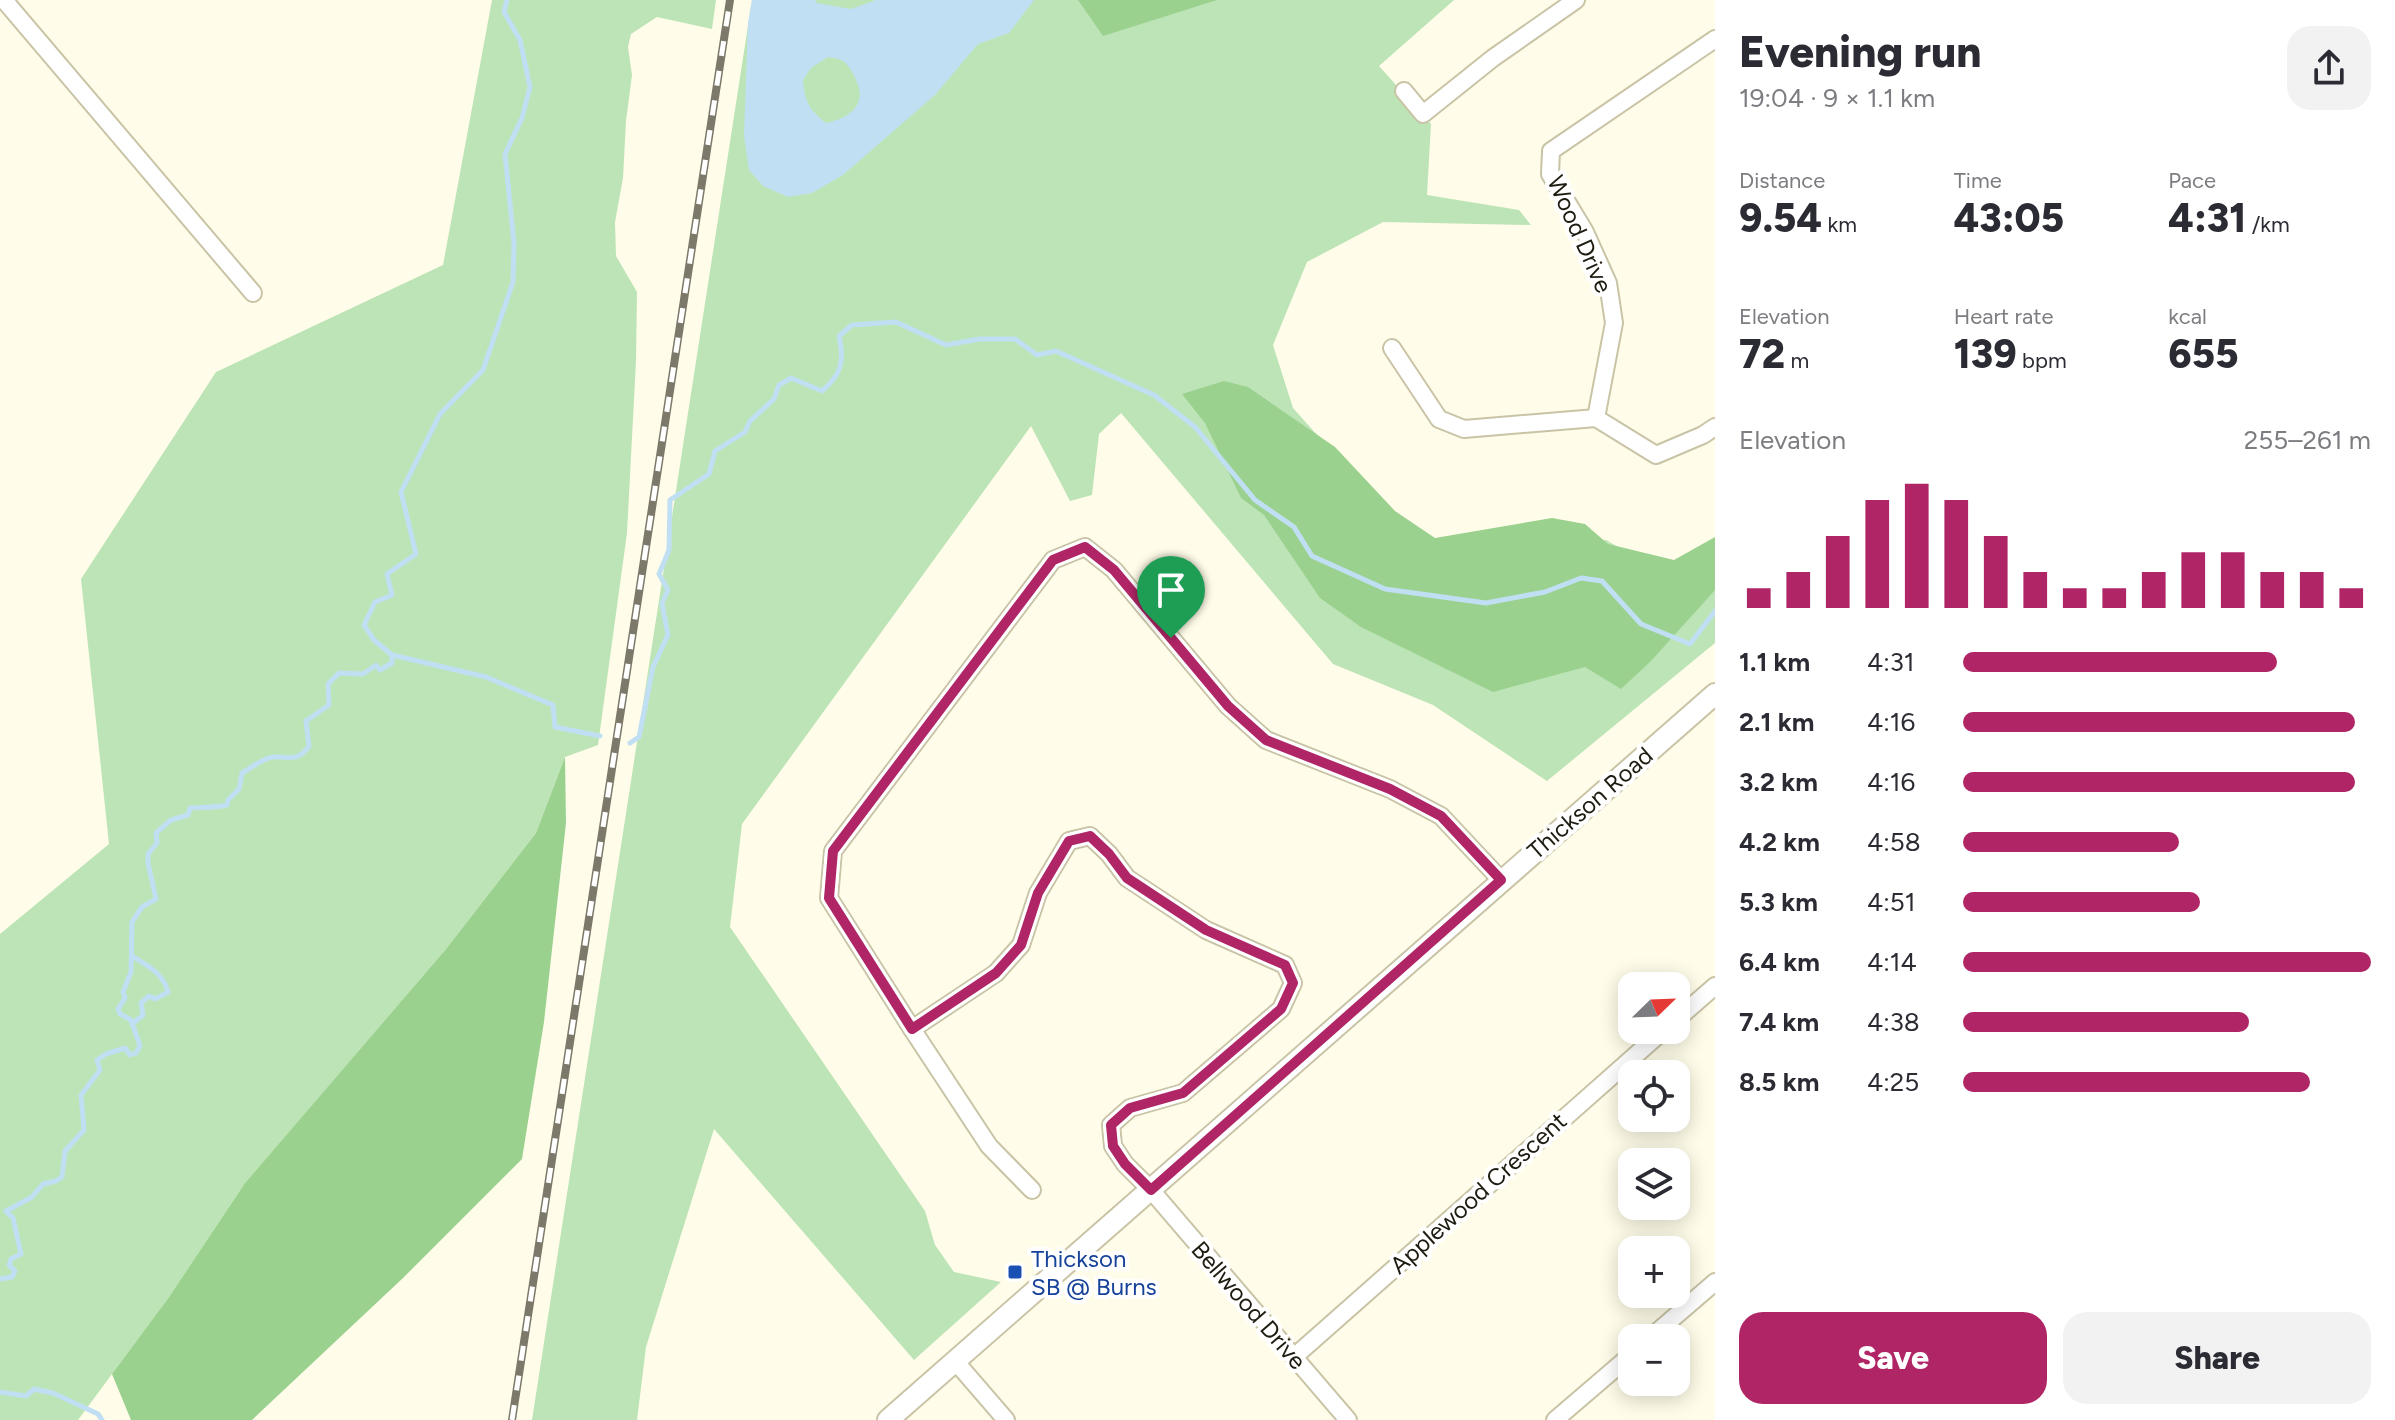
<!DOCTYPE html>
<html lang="en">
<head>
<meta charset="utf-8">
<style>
  :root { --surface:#fff; --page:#f2f2f3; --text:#2b2b33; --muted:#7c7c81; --accent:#af2566 }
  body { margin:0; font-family:Figtree,sans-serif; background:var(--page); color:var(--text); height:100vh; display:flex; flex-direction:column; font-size:30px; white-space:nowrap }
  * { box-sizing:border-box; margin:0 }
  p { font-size:26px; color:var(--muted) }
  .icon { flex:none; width:44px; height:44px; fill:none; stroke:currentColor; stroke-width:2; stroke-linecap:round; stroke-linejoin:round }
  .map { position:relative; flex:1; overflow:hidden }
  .drawer { display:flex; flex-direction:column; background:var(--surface); width:680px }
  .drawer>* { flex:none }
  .needle { width:52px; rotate:67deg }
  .controls { position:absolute; left:1618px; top:972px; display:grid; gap:16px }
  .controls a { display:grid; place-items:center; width:72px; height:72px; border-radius:16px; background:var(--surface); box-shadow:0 4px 20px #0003; font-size:40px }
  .pin { position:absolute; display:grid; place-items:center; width:68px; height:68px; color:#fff; margin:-82px -34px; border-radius:50% 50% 50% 0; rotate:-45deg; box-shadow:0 0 8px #0007 }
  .pin .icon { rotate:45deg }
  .round { display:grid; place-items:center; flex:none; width:84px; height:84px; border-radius:24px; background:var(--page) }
  .head { display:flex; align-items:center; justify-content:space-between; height:136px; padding:0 24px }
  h1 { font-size:44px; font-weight:800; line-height:60px }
  .figures { display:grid; grid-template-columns:repeat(3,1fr); gap:12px; height:136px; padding:8px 24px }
  .figures div { display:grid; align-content:center }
  .figures b { font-size:40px; font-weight:800 }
  .figures small { font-size:22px; font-weight:400 }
  .figures p { font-size:22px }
  .chart { height:224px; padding:16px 24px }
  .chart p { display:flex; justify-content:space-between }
  .chart svg { width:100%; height:144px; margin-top:8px; stroke:var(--accent); stroke-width:6 }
  .primary-button { display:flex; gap:16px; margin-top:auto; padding:16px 24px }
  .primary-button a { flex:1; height:92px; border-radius:24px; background:var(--accent); color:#fff; font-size:32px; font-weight:800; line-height:92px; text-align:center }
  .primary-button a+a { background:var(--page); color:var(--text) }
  ul { padding:0 24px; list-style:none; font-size:26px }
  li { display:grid; grid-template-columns:128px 96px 1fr; align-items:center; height:60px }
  li i { height:20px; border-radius:10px; background:var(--accent) }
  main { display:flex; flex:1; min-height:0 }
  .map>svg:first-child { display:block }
  .green { fill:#bde4b6 }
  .forest { fill:#9ad18f }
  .water { fill:#c1dff3; fill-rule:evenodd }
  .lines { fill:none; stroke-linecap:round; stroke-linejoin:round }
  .stream { stroke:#c1dff3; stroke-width:5 }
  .minor-casing { stroke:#c9c4a6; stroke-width:20 }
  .major-casing { stroke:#c9c4a6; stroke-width:24 }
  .minor { stroke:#fff; stroke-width:16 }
  .major { stroke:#fff; stroke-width:20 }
  .rail-casing { stroke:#7c796b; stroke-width:8 }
  .rail { stroke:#fff; stroke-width:5; stroke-dasharray:15; stroke-linecap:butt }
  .route-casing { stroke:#fff; stroke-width:16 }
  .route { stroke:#af2566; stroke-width:10 }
  .transit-dot { fill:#1a4fb4; stroke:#fff; stroke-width:3 }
  .labels { text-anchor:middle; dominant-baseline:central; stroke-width:8; stroke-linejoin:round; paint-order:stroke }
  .street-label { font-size:24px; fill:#1e1c11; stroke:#fff }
  .transit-label { font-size:24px; fill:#164399; stroke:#fff; text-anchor:start }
</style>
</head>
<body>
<main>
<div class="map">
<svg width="1715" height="1420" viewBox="0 0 1715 1420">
  <rect width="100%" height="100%" fill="#fffce9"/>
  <g class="green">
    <path d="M492,0H716L712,29L657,17L631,34L628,47L632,75L626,121L623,178L615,222L616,256L637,292L636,361L627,533L598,745L565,757L536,833L446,949L245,1183L169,1297L78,1420H0V934L109,844L81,579L216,372L443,265Z"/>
    <path d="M752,0H1454L1379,66L1431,124L1427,195L1519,210L1531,225L1383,222L1307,262L1273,345L1293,408L1416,545L1514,548L1606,540L1690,589L1715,568V643L1547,781L1433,705L1333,664L1121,413L1099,434L1092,495L1070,501L1031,426L742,824L730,927L925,1211L935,1245L954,1272L1001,1282L914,1360L714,1129L646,1347L637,1420H532Z"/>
  </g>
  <g class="forest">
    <path d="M1078,0H1217L1103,36Z"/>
    <path d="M1224,381L1248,387L1335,447L1395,511L1435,538L1552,518L1585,524L1608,544L1674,560L1715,537V590L1651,661L1621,689L1585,667L1493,692L1361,627L1320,598L1264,515L1241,498L1205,423L1182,394Z"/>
    <path d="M565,757L566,823L544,1022L522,1159L403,1278L252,1420H131L112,1374L169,1297L245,1183L446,949L536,833Z"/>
  </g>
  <path class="water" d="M752,0H815L817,3L851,9L876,0H1034L1009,33L978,44L935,95L843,175L812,193L788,197L763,186L749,170L744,136L748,23ZM828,57C832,58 837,58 841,60C848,63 853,73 856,80C868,105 849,118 826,123C810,111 804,100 803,80L811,68Z"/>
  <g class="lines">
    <g class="stream">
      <path d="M392,655L486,677L553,705L555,727L600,736"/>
      <path d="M630,743L639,737L653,667L668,635L662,603L668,590L659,574L669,550L670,500L709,474L715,451L745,432L750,421L774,399L779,385L791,378L822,391C841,375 845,361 839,336L852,325L896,322L946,345L980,339H1015L1037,355L1056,351L1154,395L1195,427L1255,500L1294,527L1312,556L1385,589L1486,603L1545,592L1581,578L1602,581L1641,624L1690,644L1715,611"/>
      <path d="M132,1024L143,1015L141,1003L149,996L155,999L168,992C164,974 147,965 132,956"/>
      <path d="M0,1279L12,1277L15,1271L9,1265L11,1259L21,1254L13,1218L6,1211L32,1197L43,1184L56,1181L62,1177L65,1151L84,1130L81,1095L100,1070L97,1060L106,1054L125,1048L130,1055L136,1053L140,1046L131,1020L120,1014L118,1009L125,998L123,992L131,972L132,922L142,907L156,899L148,863V854L157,843L156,833L171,820L188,815L190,808C203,807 213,808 227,805L228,800L239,789L242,773C251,768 263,758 273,757C290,756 297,763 309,746L306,721L329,705L328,684L339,673L363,674L376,665L380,670L392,663V655L374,640L364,625L375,602L392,595L387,574L416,554L401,492L440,414L483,370L513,282L514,243L505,154L522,118L530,87L520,40L504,12L507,0"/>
      <path d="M0,1392L26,1396L34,1389L53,1393L98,1414L102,1420"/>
    </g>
    <defs>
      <g id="minor">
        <path d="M4,0L253,293"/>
        <path d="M1404,91L1423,114L1493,58L1576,0"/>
        <path d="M1392,348L1439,419L1464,429L1596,418"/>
        <path d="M1596,418L1614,323L1608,283L1585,232L1550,174L1551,151L1715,39"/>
        <path d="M1596,418L1656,455L1703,435L1715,427"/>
        <path d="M1676,1020L1715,986"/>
        <path d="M912,1029L996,973L1021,945L1038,893L1069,841L1090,836L1109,854L1127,878L1206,930L1285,965L1293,983L1281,1009L1183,1093L1130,1108L1111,1125L1113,1146L1125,1164L1151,1190L1348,1420"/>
        <path d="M1032,1190L989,1146L912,1029L829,898L833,851L1053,560L1085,547L1114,570L1228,706L1266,740L1390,789L1441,816L1501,880"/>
        <path d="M1650,1338L1715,1282"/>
        <path d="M1294,1357L1664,1030"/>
        <path d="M956,1362L1006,1420"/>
        <path d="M1555,1420L1632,1354"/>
      </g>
      <path id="major" d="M888,1420L1715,694"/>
    </defs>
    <use href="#minor" class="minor-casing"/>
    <use href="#major" class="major-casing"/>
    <use href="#minor" class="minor"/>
    <use href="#major" class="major"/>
    <defs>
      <path id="rail" d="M512,1420L730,0"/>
    </defs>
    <use href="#rail" class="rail-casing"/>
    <use href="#rail" class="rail"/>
  </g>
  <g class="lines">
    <defs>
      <path id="route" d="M1085,547L1114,570L1228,706L1266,740L1390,789L1441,816L1501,880L1151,1190L1125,1164L1113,1146L1111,1125L1130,1108L1183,1093L1281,1009L1293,983L1285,965L1206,930L1127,878L1109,854L1090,836L1069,841L1038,893L1021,945L996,973L912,1029L829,898L833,851L1053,560Z"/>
    </defs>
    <use href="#route" class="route-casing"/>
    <use href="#route" class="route"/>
  </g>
  <rect class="transit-dot" x="1007" y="1264" width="16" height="16" rx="4"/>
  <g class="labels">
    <g class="street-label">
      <text transform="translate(1580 234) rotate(66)">Wood Drive</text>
      <text transform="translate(1590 803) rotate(-41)">Thickson Road</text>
      <text transform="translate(1478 1193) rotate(-42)">Applewood Crescent</text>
      <text transform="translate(1249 1305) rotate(49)">Bellwood Drive</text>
    </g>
    <g class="transit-label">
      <text x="1031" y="1258">Thickson<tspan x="1031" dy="28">SB @ Burns</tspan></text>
    </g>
  </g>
</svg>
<div class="controls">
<a><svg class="needle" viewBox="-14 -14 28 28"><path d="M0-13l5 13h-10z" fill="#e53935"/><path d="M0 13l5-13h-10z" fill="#7c7c81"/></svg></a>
<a><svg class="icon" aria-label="locate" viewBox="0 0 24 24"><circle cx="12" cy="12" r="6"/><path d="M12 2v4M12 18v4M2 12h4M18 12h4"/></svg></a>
<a><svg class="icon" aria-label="layers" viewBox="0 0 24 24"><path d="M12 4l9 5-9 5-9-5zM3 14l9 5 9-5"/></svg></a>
<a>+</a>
<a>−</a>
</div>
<div class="pin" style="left:1171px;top:638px;background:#1e9e55"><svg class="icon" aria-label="arrive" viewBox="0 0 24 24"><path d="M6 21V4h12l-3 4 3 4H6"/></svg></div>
</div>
<section class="drawer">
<div class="head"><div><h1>Evening run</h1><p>19:04 · 9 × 1.1 km</p></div><a class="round"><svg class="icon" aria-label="share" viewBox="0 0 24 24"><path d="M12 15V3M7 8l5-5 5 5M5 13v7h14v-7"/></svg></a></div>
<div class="figures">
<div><p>Distance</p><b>9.54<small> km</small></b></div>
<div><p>Time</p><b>43:05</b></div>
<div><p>Pace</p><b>4:31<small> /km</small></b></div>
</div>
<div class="figures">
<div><p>Elevation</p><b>72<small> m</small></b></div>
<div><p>Heart rate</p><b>139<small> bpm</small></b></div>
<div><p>kcal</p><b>655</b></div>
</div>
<div class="chart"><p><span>Elevation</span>255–261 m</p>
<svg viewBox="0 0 160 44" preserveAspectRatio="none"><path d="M5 44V38M15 44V33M25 44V22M35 44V11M45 44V6M55 44V11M65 44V22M75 44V33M85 44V38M95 44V38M105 44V33M115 44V27M125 44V27M135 44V33M145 44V33M155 44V38"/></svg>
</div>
<ul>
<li><b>1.1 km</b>4:31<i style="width:77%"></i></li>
<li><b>2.1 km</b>4:16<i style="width:96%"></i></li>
<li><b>3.2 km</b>4:16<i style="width:96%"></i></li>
<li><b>4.2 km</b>4:58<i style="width:53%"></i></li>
<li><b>5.3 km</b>4:51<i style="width:58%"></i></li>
<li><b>6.4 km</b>4:14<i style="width:100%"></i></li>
<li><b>7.4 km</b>4:38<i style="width:70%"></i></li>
<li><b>8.5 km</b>4:25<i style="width:85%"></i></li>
</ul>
<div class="primary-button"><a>Save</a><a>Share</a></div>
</section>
</main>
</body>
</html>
